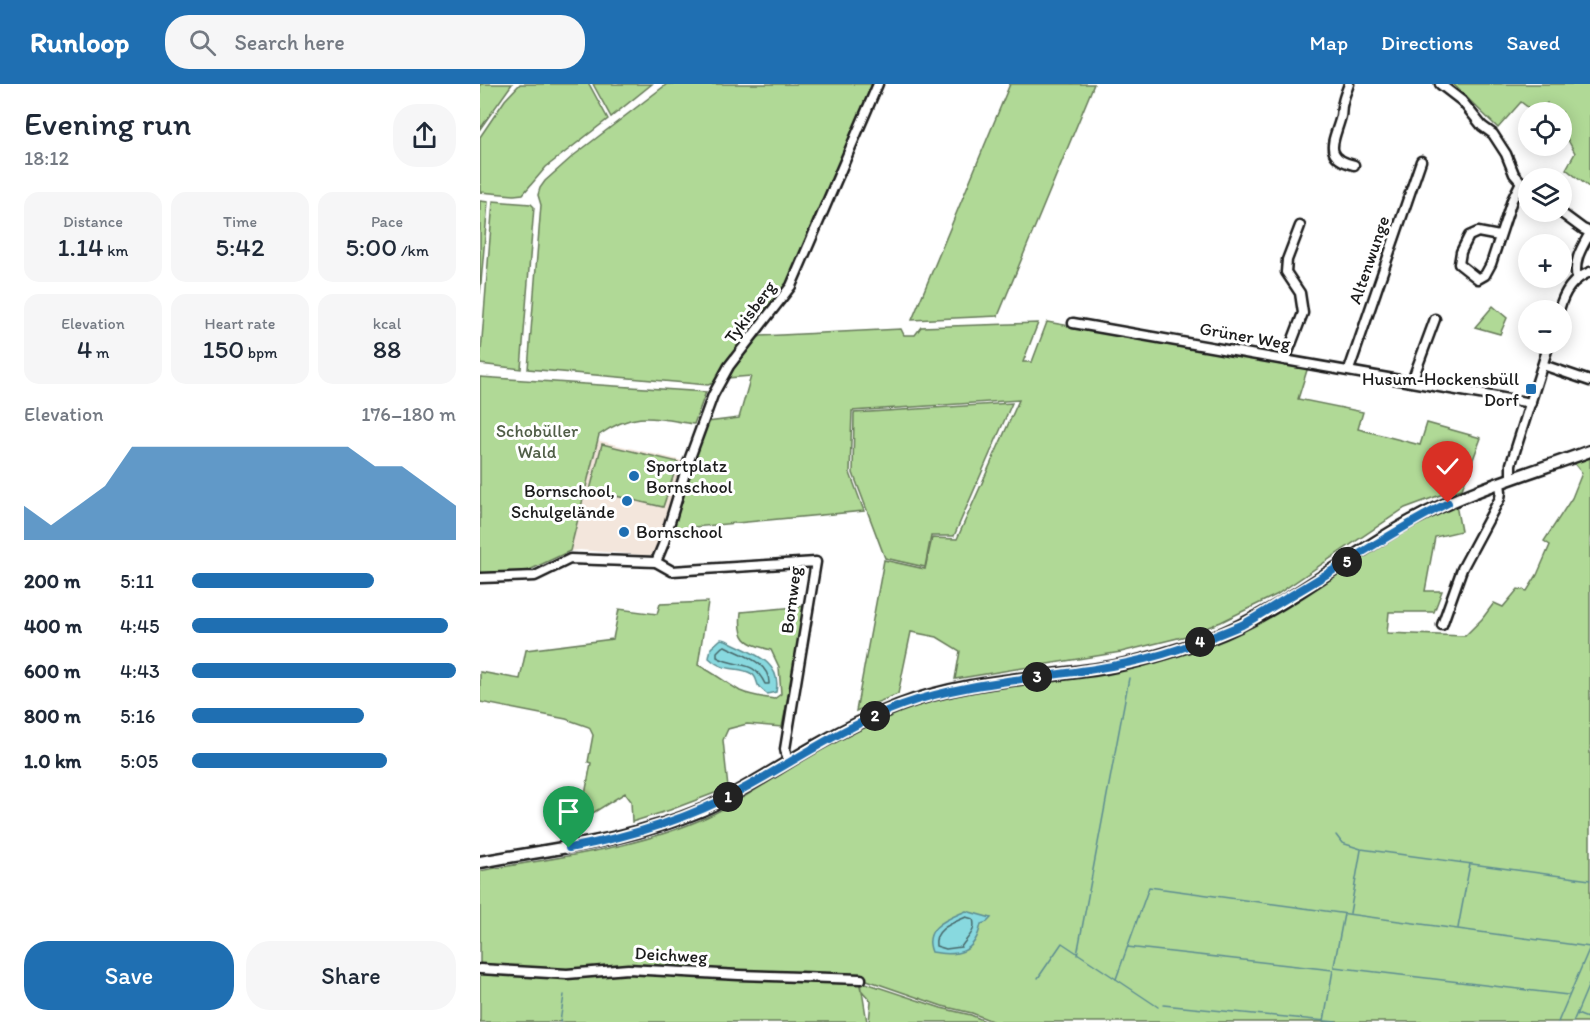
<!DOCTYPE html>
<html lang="en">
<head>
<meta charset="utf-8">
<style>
  :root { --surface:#fff; --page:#f6f6f7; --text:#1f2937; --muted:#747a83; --accent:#1f6fb2 }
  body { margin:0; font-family:Itim,sans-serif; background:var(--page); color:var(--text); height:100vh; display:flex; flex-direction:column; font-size:22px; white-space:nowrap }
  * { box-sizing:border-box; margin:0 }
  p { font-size:20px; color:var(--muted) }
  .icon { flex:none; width:33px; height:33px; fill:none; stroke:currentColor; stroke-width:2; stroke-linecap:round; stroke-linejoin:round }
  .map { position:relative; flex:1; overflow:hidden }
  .sheet { display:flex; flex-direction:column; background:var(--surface); width:480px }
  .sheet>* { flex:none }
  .fabs { position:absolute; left:1038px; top:18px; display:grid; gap:12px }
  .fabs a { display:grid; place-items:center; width:54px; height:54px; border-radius:50%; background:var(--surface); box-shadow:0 3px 15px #0003; font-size:30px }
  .pin { position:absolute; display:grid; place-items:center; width:51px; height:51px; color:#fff; margin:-62px -26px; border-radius:50% 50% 50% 0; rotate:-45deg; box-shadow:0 0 6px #0007 }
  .pin .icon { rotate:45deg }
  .km { position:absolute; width:30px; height:30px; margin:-15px; border-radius:50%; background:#222; color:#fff; font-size:16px; line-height:30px; text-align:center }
  .round { display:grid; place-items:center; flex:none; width:63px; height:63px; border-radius:24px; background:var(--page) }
  .head { display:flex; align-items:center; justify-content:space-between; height:102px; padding:0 24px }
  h1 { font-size:33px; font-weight:600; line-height:45px }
  .figures { display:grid; grid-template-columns:repeat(3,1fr); gap:9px; height:102px; padding:6px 24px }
  .figures div { display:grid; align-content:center; border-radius:15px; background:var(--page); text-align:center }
  .figures b { font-size:26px; font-weight:600 }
  .figures small { font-size:16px; font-weight:400 }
  .figures p { font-size:16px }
  .chart { height:168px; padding:12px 24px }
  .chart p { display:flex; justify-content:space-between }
  .chart svg { width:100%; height:108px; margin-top:6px; fill:var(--accent); opacity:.7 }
  .action { display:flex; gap:12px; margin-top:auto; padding:12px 24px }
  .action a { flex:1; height:69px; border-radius:24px; background:var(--accent); color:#fff; font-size:24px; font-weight:600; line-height:69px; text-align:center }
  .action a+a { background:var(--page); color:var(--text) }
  ul { padding:0 24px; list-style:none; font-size:20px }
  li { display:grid; grid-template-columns:96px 72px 1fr; align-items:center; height:45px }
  li i { height:15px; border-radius:8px; background:var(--accent) }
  header { display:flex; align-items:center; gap:36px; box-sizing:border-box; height:84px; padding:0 30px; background:var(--accent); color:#fff }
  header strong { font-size:28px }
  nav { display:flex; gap:33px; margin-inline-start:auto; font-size:21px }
  .search { width:420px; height:54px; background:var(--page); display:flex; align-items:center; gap:15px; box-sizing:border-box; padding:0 21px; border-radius:24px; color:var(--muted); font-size:22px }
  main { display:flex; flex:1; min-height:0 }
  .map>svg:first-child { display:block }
  .built { fill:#f3e6dc }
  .green { fill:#b0d996; stroke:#667a59; stroke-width:1.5 }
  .water { fill:#88d9df; stroke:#5d8d91; stroke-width:1.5 }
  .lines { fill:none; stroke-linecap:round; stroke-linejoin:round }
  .shore { stroke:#47686a; stroke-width:1.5 }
  .stream { stroke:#5d8d91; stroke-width:1.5 }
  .minor-casing { stroke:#1c1c1c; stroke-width:13 }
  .major-casing { stroke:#1c1c1c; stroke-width:15 }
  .minor { stroke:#fff; stroke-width:8 }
  .major { stroke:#fff; stroke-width:10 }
  .route-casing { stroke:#fff; stroke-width:12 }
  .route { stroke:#1f6fb2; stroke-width:8 }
  .poi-dot { fill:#1f6fb2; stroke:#fff; stroke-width:2 }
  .labels { text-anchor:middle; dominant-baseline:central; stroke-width:6; stroke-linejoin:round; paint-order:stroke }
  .street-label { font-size:18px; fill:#1c1c1c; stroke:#fff }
  .poi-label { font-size:18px; fill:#1c1c1c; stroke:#fff; text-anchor:end }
  .park-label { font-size:18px; fill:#505e47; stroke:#fff }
</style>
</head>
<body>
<header>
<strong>Runloop</strong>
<div class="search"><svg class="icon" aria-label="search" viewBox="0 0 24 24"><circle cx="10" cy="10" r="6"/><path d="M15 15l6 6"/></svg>Search here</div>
<nav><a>Map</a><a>Directions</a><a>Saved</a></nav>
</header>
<main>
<section class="sheet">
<div class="head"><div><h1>Evening run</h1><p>18:12</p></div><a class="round"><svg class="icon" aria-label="share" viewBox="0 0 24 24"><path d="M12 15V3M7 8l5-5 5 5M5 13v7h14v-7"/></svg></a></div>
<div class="figures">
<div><p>Distance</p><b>1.14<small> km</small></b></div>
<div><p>Time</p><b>5:42</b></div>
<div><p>Pace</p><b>5:00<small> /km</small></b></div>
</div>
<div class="figures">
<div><p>Elevation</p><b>4<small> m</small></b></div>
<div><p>Heart rate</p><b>150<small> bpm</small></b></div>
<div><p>kcal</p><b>88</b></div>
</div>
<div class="chart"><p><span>Elevation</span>176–180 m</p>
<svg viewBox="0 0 160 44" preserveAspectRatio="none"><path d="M0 44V30L10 38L20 30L30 22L40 6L50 6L60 6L70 6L80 6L90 6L100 6L110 6L120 6L130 14L140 14L150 22L160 30V44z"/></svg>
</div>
<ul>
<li><b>200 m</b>5:11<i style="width:69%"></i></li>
<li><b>400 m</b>4:45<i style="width:97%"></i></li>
<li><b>600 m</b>4:43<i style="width:100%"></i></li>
<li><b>800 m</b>5:16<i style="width:65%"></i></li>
<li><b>1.0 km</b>5:05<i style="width:74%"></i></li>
</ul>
<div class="action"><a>Save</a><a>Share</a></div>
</section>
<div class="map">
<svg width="1110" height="938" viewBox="0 0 1110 938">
  <rect width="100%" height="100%" fill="#fff"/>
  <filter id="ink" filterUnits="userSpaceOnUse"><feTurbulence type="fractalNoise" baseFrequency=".0167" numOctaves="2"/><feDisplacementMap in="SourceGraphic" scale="12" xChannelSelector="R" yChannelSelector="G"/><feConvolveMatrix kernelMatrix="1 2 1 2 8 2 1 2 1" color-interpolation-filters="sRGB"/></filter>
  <g filter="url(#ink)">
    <path class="built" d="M117,356L203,377L181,458L174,472L100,466L90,467Z"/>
    <g class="green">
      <path d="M0,0H32L0,45Z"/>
      <path d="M40,0H109L128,35L66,83L43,110L34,111L0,108V53L25,16Z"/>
      <path d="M113,0H172L131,33Z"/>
      <path d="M187,0H392L310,199L236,298L228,301L48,285L61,121L58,111L60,104L65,97L93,72Z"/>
      <path d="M530,0H614L518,232L432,236Z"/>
      <path d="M973,0H1110V104L1086,85L1095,69L1082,45V28H1072L1067,19L1060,28H1054L1041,18L1018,44Z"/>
      <path d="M0,117L8,118L0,210Z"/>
      <path d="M13,117L51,120L54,123L41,285L0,280Z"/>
      <path d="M1013,222L1027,234L1020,250L995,243Z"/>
      <path d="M567,238L828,283L818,315L883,328L878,345L940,361L947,339L1001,354L982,405L963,410L925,424L796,511L741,538L706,552L641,568L475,595L480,567L457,553L431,548L418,610L376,627L404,476L445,485L452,454L477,455L539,316L372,327L370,389L384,427L193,445L204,402L227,338L259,334L271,292L246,294L275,255L281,252L421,245L424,251H435L441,243L558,239L543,278H552Z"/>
      <path d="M0,293L226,308L214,340C175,334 155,326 119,351L90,467L43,489L0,490Z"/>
      <path d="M532,319L474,452H451L445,483L405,474L373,389L374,329Z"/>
      <path d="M122,360L198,378L183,423L110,406Z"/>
      <path d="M1110,372V938H514L492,929L462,922L378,893L381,906L380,897L461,924L491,931L507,938H389L391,917L382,907L387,938H0V787C76,773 158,765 229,732C269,713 303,687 340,665C366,649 394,637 422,626C502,596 591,600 673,579C766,555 845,496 925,446L952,431L976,421L981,447L955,453L945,507H962L954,528H909L907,549L985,552L1002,535L1014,519L1023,523L1038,505L1047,507L1057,491L1070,461L1064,457L1092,414L1102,389L1093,378Z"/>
      <path d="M228,518L218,581C233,588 246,599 260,607C271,612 282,613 294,615L301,610L299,583L291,566C265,559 258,556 261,528L326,522L302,643L267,640L248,645L243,656L248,704L190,726L152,738L151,717L145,709L100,737L111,679L108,678L113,651L109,643L86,635L0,618V588L40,595L46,566L133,555L139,525L177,530L180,520Z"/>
    </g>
    <g class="water">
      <path d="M241,555L246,556C268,568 303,576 296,608L287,610C286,609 279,603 279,603C276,598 277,593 272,590C258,581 246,590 229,574L231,564Z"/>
      <path d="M486,827L511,834L507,838L501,840C495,869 478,873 452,868C442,843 468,835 486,827Z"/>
    </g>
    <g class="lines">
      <g class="shore">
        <path d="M242,563L245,562C262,571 290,578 289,600H285C273,574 258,585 237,573V568Z"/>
        <path d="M486,833L493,835C497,848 487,853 481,863L466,865L456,862C453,845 473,839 486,833Z"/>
      </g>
      <g class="stream">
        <path d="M856,751L862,759L881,765L1110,796"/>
        <path d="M870,829L881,766"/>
        <path d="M978,844L990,780"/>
        <path d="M647,863L853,886"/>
        <path d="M597,871L649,594"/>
        <path d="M854,882L864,830"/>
        <path d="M854,883L1088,911"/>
        <path d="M558,894L582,859L678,923"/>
        <path d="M636,895L669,803L1110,863"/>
        <path d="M683,921L856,938"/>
        <path d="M1097,930L1110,935"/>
        <path d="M844,937L853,886"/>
        <path d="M80,938L84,911"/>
        <path d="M1078,938L1110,863"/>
        <path d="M1093,938L1110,898"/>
      </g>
      <defs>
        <g id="minor">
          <path d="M869,0C867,6 864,12 863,18C861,23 862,28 861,32C856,54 840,73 874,81"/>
          <path d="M960,0L982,17L1002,42L1013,50L1026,70L1034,90L1048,106"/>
          <path d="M1080,128L1103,145L1110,148"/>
          <path d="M1019,152L998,148L989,152L981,168L979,180L998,195L1005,191L1011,180L1032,116L1041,98"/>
          <path d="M1097,195C1093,177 1101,165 1110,149"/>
          <path d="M1079,226C1084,208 1092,195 1110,188"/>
          <path d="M593,239L1051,319"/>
          <path d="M805,276L823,229L820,209L806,188L807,176L820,142"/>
          <path d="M1063,281L1110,297"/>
          <path d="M869,286L941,77"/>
          <path d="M932,297L955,235"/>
          <path d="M1031,395V380L1069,260"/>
          <path d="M176,478L183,461L208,379L233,311L249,282L311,202L398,0"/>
          <path d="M0,494L55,492L90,475L176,478L192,487L336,478L305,665L308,679"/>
          <path d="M962,541L982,485L1020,414L1021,408L1020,399"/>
          <path d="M0,885L87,890L148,885L259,891L381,895"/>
        </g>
        <path id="major" d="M0,778C77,764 148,757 222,726C262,708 298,683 337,661C363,646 390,633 418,622C484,596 556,595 625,584C660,578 695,567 729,555C802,528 863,474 931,437C987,407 1050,389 1110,367"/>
      </defs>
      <use href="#minor" class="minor-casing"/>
      <use href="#major" class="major-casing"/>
      <use href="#minor" class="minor"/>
      <use href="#major" class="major"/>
    </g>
  </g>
  <g class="lines" filter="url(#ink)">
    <defs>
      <path id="route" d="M89,764C149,753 207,736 261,706C315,677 364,642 422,621C511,589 609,596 699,565C720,558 741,550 762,541C777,533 792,523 807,514C861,483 912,447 968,419"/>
    </defs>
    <use href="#route" class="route-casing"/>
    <use href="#route" class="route"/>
  </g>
  <g class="poi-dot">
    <rect x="1045" y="299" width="12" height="12" rx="3"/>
    <circle cx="154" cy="392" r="6"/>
    <circle cx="147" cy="417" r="6"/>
    <circle cx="144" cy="448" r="6"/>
  </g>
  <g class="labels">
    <g class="street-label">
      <text transform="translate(889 176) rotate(-71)">Altenwunge</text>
      <text transform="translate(270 228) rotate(-53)">Tykisberg</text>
      <text transform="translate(765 252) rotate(10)">Grüner Weg</text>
      <text transform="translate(311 516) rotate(-83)">Bornweg</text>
      <text transform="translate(191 871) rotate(3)">Deichweg</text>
    </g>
    <g class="poi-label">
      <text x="1039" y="295">Husum-Hockensbüll<tspan x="1039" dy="21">Dorf</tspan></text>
      <text x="166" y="382" text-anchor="start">Sportplatz<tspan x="166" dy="21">Bornschool</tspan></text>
      <text x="135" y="407">Bornschool,<tspan x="135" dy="21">Schulgelände</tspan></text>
      <text x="156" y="448" text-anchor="start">Bornschool</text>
    </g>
    <g class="park-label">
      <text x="57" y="347">Schobüller<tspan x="57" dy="21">Wald</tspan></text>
    </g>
  </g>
</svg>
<div class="fabs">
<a><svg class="icon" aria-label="locate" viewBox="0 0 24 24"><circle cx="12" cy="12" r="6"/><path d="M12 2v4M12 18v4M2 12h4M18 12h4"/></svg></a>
<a><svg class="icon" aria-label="layers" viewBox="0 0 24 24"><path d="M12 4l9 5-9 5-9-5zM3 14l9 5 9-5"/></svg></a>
<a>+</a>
<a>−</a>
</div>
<div class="pin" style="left:89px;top:764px;background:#1e9e55"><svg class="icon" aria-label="arrive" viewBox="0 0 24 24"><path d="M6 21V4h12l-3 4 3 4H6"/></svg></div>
<div class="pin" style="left:968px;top:419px;background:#d93025"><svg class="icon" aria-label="check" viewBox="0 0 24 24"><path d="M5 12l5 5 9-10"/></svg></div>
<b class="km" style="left:248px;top:713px">1</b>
<b class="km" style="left:395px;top:632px">2</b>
<b class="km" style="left:557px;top:593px">3</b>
<b class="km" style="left:720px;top:558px">4</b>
<b class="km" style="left:867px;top:478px">5</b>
</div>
</main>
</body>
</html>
